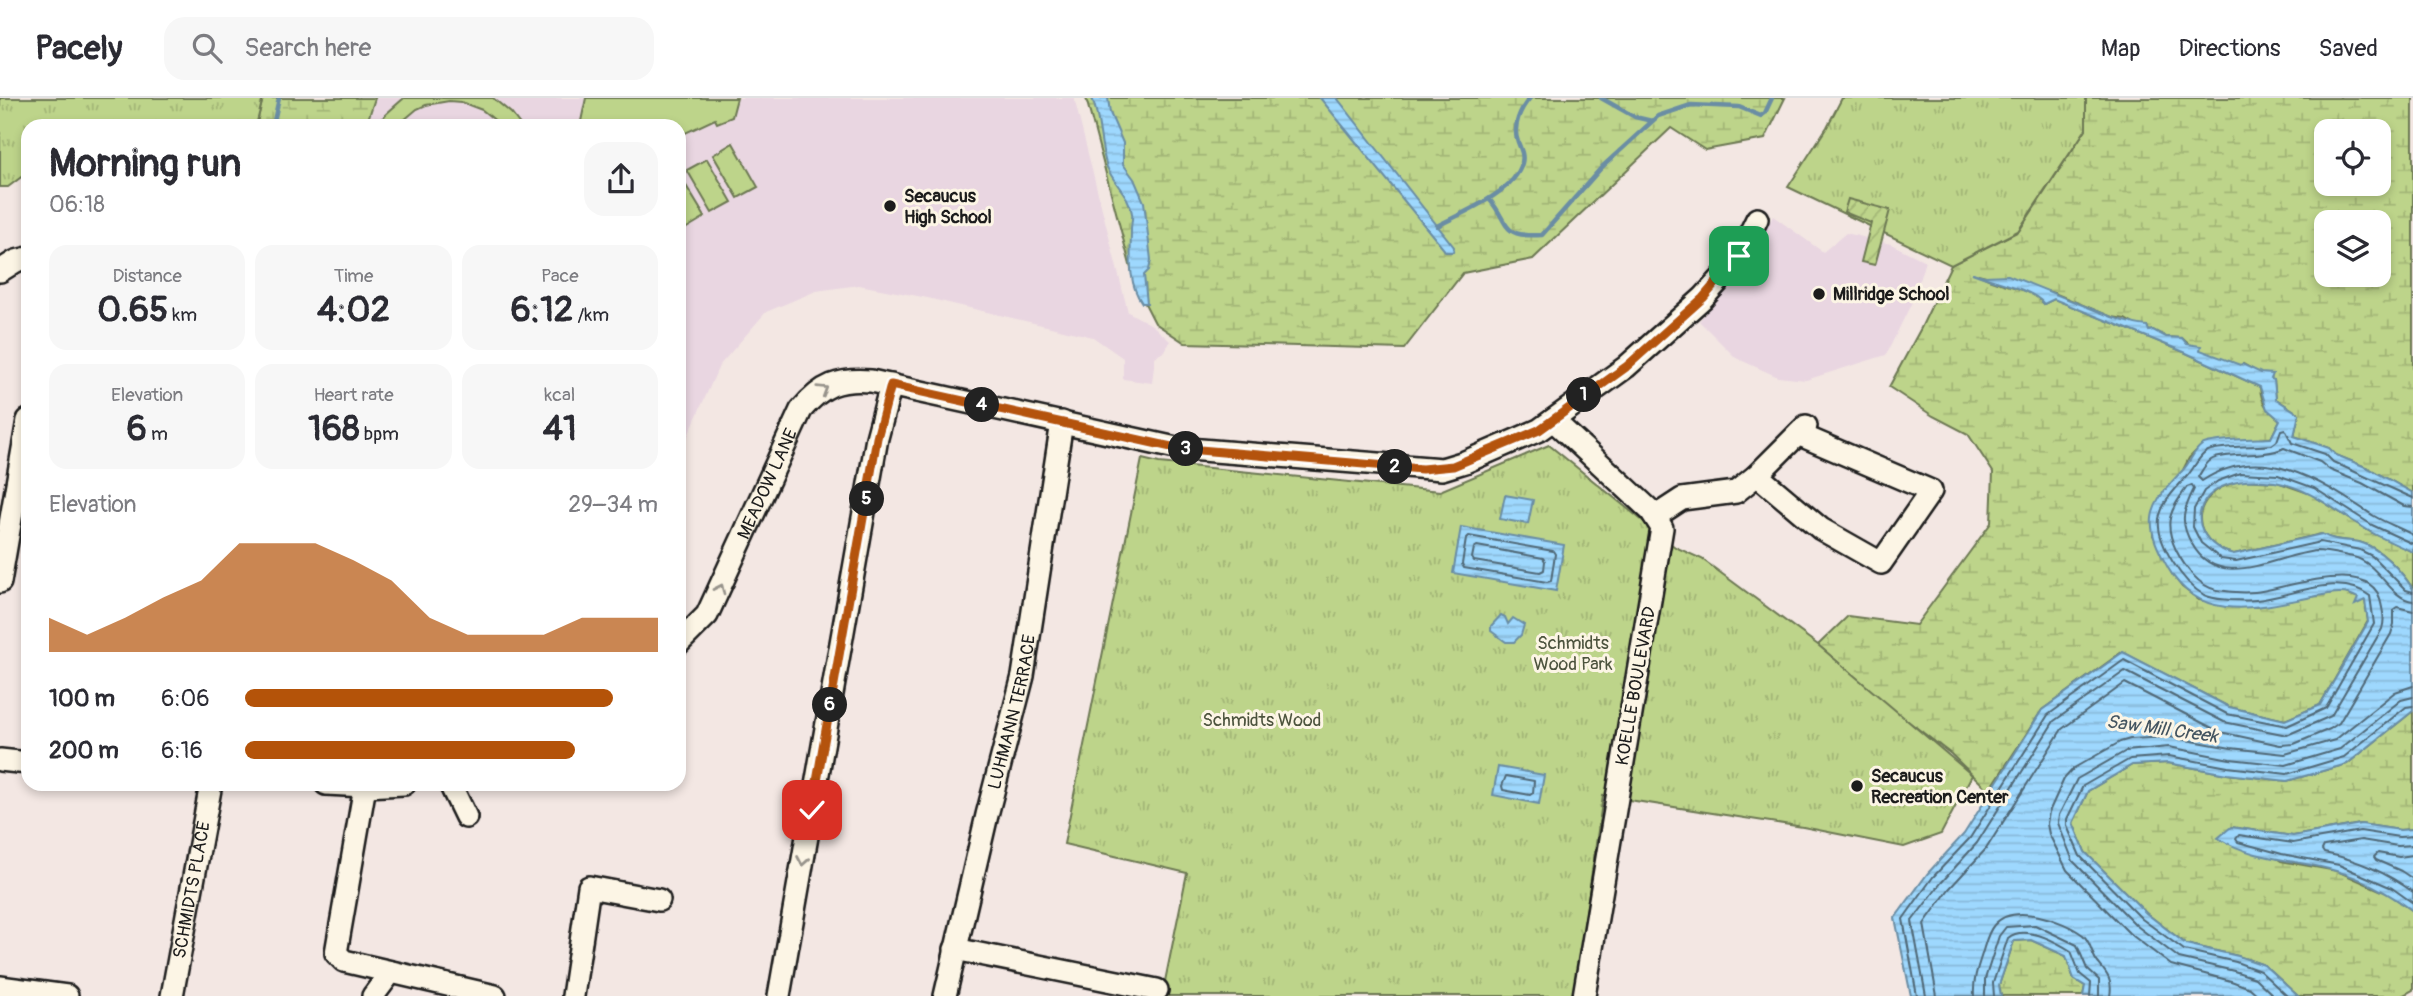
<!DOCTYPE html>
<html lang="en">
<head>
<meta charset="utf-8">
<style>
  :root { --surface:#fff; --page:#f7f7f7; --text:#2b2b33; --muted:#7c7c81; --line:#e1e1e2; --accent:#b45309 }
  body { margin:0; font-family:Pangolin,sans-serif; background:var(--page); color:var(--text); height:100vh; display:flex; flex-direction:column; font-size:26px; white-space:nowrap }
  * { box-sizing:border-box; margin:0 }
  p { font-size:23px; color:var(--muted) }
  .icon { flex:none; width:38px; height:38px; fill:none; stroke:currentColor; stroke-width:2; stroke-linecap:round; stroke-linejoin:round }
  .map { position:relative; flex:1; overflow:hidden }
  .side { position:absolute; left:21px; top:21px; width:665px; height:672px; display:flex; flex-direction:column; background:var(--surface); border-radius:21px; box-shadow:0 4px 10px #0003 }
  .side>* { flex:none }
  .fabs { position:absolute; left:2314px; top:21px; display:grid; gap:14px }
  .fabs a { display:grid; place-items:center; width:77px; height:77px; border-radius:14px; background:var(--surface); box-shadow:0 4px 10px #0003; font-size:35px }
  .pin { position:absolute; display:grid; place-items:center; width:60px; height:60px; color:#fff; margin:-30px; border-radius:14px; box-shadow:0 4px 10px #0006 }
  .km { position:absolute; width:35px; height:35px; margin:-18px; border-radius:50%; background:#222; color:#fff; font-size:19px; line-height:35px; text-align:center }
  .round { display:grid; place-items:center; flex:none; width:74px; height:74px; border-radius:21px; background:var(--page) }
  .headline { display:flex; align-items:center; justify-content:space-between; height:119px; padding:0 28px }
  h1 { font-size:38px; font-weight:700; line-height:52px }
  .metrics { display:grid; grid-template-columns:repeat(3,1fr); gap:10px; height:119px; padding:7px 28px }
  .metrics div { display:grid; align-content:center; border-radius:18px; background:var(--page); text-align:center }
  .metrics b { font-size:35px; font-weight:700 }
  .metrics small { font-size:19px; font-weight:400 }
  .metrics p { font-size:19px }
  .chart { height:196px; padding:14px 28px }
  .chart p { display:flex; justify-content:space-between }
  .chart svg { width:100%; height:126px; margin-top:7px; fill:var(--accent); opacity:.7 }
  ul { padding:0 28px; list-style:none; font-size:23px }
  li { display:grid; grid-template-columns:112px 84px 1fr; align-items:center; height:52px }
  li i { height:18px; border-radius:9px; background:var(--accent) }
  header { display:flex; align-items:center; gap:42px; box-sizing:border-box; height:98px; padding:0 35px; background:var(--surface); border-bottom:2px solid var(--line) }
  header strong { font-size:33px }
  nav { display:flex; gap:38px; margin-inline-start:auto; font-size:24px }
  .search { width:490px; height:63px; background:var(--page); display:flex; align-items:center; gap:18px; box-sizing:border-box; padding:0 24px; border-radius:21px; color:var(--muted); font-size:26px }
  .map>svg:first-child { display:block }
  .built { fill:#e9d6e1 }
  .grass { fill:#bdd48a; stroke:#6c7853; stroke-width:2 }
  .wetland { fill:url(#wetland-marsh); stroke:#6c7853; stroke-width:2; fill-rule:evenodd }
  .park { fill:url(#park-tufts); stroke:#6c7853; stroke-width:2 }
  .garden { fill:url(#garden-furrows); stroke:#6c7853; stroke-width:2 }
  .water { fill:url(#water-rules); stroke:#6a8da4; stroke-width:2 }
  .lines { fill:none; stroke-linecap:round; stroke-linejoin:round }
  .shore { stroke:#506776; stroke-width:2 }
  .stream { stroke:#6a8da4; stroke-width:4.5 }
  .minor-casing { stroke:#1c1c1c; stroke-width:26 }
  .minor { stroke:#fcf5e5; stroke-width:21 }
  .oneway { stroke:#97938b }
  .route-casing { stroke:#fff; stroke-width:14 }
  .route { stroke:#b45309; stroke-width:9 }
  .poi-dot { fill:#1c1c1c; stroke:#fcf5e5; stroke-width:2.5 }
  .labels { text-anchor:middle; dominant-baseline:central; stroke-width:6; stroke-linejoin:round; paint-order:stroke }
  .poi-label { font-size:18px; font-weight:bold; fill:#1c1c1c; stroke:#fcf5e5; text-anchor:start }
  .street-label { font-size:18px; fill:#1c1c1c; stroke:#fcf5e5 }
  .park-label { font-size:18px; fill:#4c533d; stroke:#fcf5e5 }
  .water-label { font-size:19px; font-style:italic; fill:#435460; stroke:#fcf5e5 }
</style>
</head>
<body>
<header>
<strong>Pacely</strong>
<div class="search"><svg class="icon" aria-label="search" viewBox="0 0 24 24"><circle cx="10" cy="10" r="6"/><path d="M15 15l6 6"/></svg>Search here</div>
<nav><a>Map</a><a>Directions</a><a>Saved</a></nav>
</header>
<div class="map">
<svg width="2413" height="898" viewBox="0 0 2413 898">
  <defs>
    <pattern id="wetland-marsh" width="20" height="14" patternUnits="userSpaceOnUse" patternTransform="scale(1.75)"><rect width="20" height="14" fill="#bdd48a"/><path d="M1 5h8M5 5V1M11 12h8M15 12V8" fill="none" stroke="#a2b576"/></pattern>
    <pattern id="park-tufts" width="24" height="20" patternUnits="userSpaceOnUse" patternTransform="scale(1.75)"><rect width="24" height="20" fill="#bdd48a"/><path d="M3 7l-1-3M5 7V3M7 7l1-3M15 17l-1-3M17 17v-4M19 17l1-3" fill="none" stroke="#a2b576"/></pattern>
    <pattern id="garden-furrows" width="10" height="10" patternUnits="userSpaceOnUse" patternTransform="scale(1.75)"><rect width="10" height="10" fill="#bdd48a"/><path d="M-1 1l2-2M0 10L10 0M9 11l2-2" fill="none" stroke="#a2b576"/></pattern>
    <pattern id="water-rules" width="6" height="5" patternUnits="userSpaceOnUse" patternTransform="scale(1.75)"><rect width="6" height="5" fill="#9ed8fe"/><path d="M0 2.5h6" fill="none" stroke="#88b9d9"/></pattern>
  </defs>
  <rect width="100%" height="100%" fill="#f3e7e3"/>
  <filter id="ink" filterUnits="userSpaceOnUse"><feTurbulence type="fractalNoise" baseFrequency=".0143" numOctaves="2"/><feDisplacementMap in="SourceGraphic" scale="14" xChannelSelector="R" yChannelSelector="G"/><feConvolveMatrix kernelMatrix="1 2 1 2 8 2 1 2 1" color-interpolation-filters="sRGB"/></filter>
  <g filter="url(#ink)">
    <g class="built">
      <path d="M376,0H1074L1128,214L1152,227L1170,243L1165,253L1155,259L1152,285L1123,281V260L1093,239L923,199L859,187L816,193L766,214L719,268L679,358V28H367Z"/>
      <path d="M1773,118L1823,154L1846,135L1891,146L1925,163L1913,202L1886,257L1806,282L1778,279L1736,260L1699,223L1739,177Z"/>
    </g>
    <g class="grass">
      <path d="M404,0H493L511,15L521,28H502L482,12L461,4L449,3L426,7L417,11L397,28H377L386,16Z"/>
      <path d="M586,0H737L732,19L717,25L715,21L679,38V28H580Z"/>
      <path d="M733,45L758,89L738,100L713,57Z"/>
      <path d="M707,61L732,104L712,115L687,72Z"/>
      <path d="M679,76L705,119L685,131L679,121Z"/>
    </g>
    <g class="wetland">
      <path d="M263,0H375L366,28H256Z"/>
      <path d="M1086,0H1785L1765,41L1705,52L1671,30L1533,161L1463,175L1404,251L1185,245L1155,225L1135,186Z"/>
      <path d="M2086,0H2413V395L2368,370L2336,357L2329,350L2294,338L2299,316L2276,301L2274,282H2271L2272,276H2261L2243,266L2240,268C2221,260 2196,255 2182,240L2166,239L2153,232L2149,233L2147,228H2137L2125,221L2112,219L2054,195L1978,176C1995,188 2029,187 2044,206L2054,201L2184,254L2260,289C2261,306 2268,312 2280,322L2271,340L2202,347L2189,360L2182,374L2153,437L2172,476L2182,489L2199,502L2256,509L2331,495H2346L2365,502L2368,523L2320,607L2285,622L2229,609L2122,554L2042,612L1989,693L1951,656L1888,608L1818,547L1848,518L1916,527L1991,425L1993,374L1968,336L1933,318L1889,289L1921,230L1951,167L2019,133L2086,31ZM2326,33H2378V86H2326ZM2326,124H2378V177H2326Z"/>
      <path d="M2240,382L2277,384L2311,396L2369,433L2413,454V491C2402,474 2380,449 2359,444C2347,442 2333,443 2321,436L2234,456C2207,451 2187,421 2210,398C2218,389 2230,386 2240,382Z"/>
      <path d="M2413,613V731L2400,732L2360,726L2293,738L2231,729L2281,763L2337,773L2389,796L2413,813V892L2402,898H2298L2264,867L2238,858L2186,846L2146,815L2085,754L2073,725L2088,693L2132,667L2168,665L2227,676L2287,683L2347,666Z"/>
      <path d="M2031,842L2066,858L2074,881L2085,888L2083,898H2001L1999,887L2014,843Z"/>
    </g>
    <g class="park">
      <path d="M0,0H263L256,28H28V74L8,89H0Z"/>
      <path d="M1842,0H2086V31L2018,133L1951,167L1788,89L1827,29Z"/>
      <path d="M1549,347L1675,449L1702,461L1818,547L1972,677L1941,736L1904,749L1803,729L1603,698L1574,898H1162L1187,775L1064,746L1142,361L1159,365L1440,393Z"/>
    </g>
    <path class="garden" d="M1848,101L1890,112L1875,167L1861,164L1871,125L1844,114Z"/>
    <g class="water">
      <path d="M1092,0H1108L1110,15L1123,45V66L1134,81L1144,104L1151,162L1149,172L1144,177L1147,205H1142C1127,184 1131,156 1131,131C1131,126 1133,120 1132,115C1129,96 1114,87 1107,69C1099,46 1101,22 1092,0Z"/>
      <path d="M1320,0H1337L1454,149L1453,154H1446Z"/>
      <path d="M1972,175L1985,178L2008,177L2112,219C2124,223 2135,227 2147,228L2149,233L2153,232L2166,239L2182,240L2187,246L2201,248L2200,252L2240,267L2242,266L2261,275L2273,276L2271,281L2274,282L2276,301L2299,316L2294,338L2329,350L2336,357L2368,370L2413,395V454C2399,448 2383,441 2369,433C2339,416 2311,390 2275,384C2254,381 2226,381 2209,398C2187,421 2207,451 2234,456L2322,436C2333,443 2347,442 2359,444C2380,449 2402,474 2413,491V613L2347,666L2287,683L2227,676L2168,665L2132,667L2088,693L2073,725L2085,754L2146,815L2186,846L2238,858L2264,867L2298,898H2083L2085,888L2074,881L2066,858L2031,842L2014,843L1999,887L2001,898H1911L1895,820L1928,775L1964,736L2042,612L2123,554L2229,609L2285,622L2320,607L2368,524L2365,502L2355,507L2358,500C2344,491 2328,496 2312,499C2259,509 2201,527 2168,470C2160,455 2150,438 2152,420C2154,402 2171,384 2183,372C2190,365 2193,353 2202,347C2211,341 2257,341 2271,340L2280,322L2267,311L2260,289L2184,254L2054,201L2044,206C2032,190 1991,183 1972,175Z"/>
      <path d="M1505,397L1533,402L1528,426L1500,421Z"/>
      <path d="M1461,429L1564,447L1556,493L1453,475Z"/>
      <path d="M1501,517L1505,519L1508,526L1513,520L1524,527L1521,537L1514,544H1506L1491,533V528Z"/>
      <path d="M1498,669L1544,677L1539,706L1493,697Z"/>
      <path d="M2361,726L2400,732L2413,731V816V813C2390,796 2364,781 2336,773C2296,761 2255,763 2218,740L2231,729L2293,738Z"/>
    </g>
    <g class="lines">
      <g class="shore">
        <path d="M2413,409L2404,408L2362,385L2330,372L2320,364L2284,350C2264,360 2223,354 2211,362C2205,366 2202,373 2198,379L2202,383C2263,343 2322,384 2374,418C2386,425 2400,430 2413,437"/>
        <path d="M1469,438L1553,453L1555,456L1551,483L1547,484L1464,470L1462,466L1466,441Z"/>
        <path d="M2413,446L2372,427L2314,390L2278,377L2240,375L2218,383L2204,393L2194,411L2193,429L2201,445L2221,461L2236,463L2320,444L2360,452L2372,458L2406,492L2413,494"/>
        <path d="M1477,448L1543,460L1545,463L1544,472L1540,474L1474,463L1472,460L1474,450Z"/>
        <path d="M1506,678L1534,683L1533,695L1530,697L1503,692L1502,688Z"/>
        <path d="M2413,738L2399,739L2360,733L2293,745L2239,737L2236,741L2238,744L2282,756L2339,767L2392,790L2413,805"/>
        <path d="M2413,747L2398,748L2361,742L2324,748L2322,752L2324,755C2355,761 2387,775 2413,794"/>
        <path d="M2413,757L2399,759L2378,755L2374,759L2376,762L2401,773L2413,781"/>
        <path d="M1917,898L1903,821L1933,779L1970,740L2048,617L2124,562L2227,616L2287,628L2326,610L2374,526L2370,498C2339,473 2292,499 2256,502C2248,503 2238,502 2230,502C2220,501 2212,501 2204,497C2183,485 2156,445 2159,421C2162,404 2177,389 2188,377C2195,369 2199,357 2208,353C2221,347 2257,349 2272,347L2277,343L2281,332L2285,331L2292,345L2325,356L2333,364L2413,400"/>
        <path d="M1926,898L1912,823L1941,785L1977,745L2054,623L2125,573L2224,624L2287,637L2331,618L2382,531C2385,522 2383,514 2381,505C2373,457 2284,491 2255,494C2244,495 2229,494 2217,492C2199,489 2184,468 2176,452C2163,424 2170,413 2187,389L2192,387L2194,391C2183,413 2179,424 2192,446C2219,495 2276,457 2316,453C2327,453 2342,457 2353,459C2378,464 2390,501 2413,503"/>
        <path d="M1937,898L1924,826L1949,791L1986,751L2062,631L2125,585L2220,634L2280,647L2294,646L2330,631L2339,625L2391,536L2394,526V511L2397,509L2413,513"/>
        <path d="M1974,898C1973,883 1977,871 1982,856C1985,847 1987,835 1994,827C2013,804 2063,822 2083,837C2092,845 2091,857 2098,865C2107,876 2113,882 2110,898"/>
        <path d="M1985,898V881L1999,838L2006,829L2035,827L2077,847L2087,871L2099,882V898"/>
        <path d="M1994,898L1993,885L2008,840C2025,826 2055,843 2071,853L2080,876L2091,885L2090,898"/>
        <path d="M2259,898L2250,890L2231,883L2171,867L2129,835L2067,772L2049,736L2047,726L2049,714L2064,681L2074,670L2120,644L2130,641L2170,639L2231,650L2285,656L2335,642L2395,594L2413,588"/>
        <path d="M2274,898L2255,880L2234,873L2179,860L2137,828L2073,763L2058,725L2059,717L2077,681L2126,653L2169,649L2230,661L2286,667L2340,651L2401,602L2413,599"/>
        <path d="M2287,898L2260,873L2236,864L2184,852L2142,821L2080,758L2067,728V721L2083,688L2130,661L2169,658L2228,669L2287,676L2344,659L2406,609L2413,608"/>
      </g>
      <g class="stream">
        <path d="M1601,0L1635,19L1652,23"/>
        <path d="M273,28L279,0"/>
        <path d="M1489,101C1510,124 1499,140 1542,137L1602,69L1658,18L1691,7L1739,9L1761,18L1765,15L1772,0"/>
        <path d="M1437,128C1462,115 1515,94 1522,65C1524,57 1521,52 1518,44C1512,29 1520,11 1530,0"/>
      </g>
      <defs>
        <g id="minor">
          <path d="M0,173L16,163L28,160"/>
          <path d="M1553,322L1651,413L1662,430L1584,898"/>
          <path d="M1757,377L1806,328"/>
          <path d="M1656,418L1682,401L1736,394L1757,377L1821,431L1881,465L1931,393L1798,336"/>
          <path d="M0,484L28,322"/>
          <path id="s1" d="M679,545L707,517L801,312C822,287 839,280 871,283L1176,350L1442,371L1465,364L1539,332L1626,269L1703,200L1727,174L1739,158L1757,121"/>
          <path d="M0,662L28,665"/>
          <path d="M326,686L365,688L404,686"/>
          <path d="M450,686L466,719"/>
          <path d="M365,688L336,855L344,863L495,898"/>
          <path d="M955,851L1157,892"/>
          <path d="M0,889L67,898"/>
          <path id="s2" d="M172,898L211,686"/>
          <path d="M373,898L391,874"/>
          <path d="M573,898L589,789L659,802"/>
          <path d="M779,898L877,340L891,287"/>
          <path id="s3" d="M945,898L987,717L1023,578L1062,324"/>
        </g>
      </defs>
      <use href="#minor" class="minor-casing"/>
      <use href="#minor" class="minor"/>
    </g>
    <defs><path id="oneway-chevron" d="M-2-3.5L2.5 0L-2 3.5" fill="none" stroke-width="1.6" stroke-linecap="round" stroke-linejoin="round" transform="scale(1.75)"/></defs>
    <g class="oneway">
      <use href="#oneway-chevron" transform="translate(823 292) rotate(-32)"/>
      <use href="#oneway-chevron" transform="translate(720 491) rotate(-65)"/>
      <use href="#oneway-chevron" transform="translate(803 763) rotate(100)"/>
    </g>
  </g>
  <g class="lines" filter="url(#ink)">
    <defs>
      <path id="route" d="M812,712L877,340L891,287L1176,350L1422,371L1453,368L1539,332L1626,269L1703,200L1739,158"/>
    </defs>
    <use href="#route" class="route-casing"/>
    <use href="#route" class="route"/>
  </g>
  <g class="poi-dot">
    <circle cx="890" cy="108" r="7"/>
    <circle cx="1819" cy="196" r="7"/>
    <circle cx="1857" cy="688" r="7"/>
  </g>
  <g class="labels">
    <g class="poi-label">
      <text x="904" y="98">Secaucus<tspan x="904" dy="21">High School</tspan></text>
      <text x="1833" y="196">Millridge School</text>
      <text x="1871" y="678">Secaucus<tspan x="1871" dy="21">Recreation Center</tspan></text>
    </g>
    <g class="street-label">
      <text stroke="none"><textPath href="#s1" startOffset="184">MEADOW LANE</textPath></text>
      <text transform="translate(1636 588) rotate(-80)">KOELLE BOULEVARD</text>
      <text stroke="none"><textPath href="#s3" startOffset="292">LUHMANN TERRACE</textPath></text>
      <text stroke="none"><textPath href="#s2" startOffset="108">SCHMIDTS PLACE</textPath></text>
    </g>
    <g class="park-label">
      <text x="1573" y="545">Schmidts<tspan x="1573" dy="21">Wood Park</tspan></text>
      <text x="1262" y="622">Schmidts Wood</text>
    </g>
    <g class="water-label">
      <text transform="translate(2162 631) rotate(8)">Saw Mill Creek</text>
    </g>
  </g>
</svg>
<div class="fabs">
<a><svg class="icon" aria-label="locate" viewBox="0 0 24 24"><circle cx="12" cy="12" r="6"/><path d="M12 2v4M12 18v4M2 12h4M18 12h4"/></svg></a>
<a><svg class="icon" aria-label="layers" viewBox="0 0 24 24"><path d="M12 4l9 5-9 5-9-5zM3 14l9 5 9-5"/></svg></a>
</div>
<div class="pin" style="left:1739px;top:158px;background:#1e9e55"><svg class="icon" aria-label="arrive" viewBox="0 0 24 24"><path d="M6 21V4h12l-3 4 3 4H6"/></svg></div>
<div class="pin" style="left:812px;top:712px;background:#d93025"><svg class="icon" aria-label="check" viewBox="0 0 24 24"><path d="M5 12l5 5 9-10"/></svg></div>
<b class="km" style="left:1584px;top:297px">1</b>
<b class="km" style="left:1395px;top:369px">2</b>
<b class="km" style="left:1186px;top:351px">3</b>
<b class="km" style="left:982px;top:307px">4</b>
<b class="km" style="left:867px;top:401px">5</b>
<b class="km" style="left:830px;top:607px">6</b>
<section class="side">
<div class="headline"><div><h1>Morning run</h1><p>06:18</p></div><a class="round"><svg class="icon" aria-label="share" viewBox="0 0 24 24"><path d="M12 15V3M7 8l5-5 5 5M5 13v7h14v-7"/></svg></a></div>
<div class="metrics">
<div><p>Distance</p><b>0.65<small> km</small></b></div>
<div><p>Time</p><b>4:02</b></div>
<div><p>Pace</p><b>6:12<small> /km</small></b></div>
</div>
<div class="metrics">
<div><p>Elevation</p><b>6<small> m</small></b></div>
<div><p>Heart rate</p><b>168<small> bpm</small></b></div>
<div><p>kcal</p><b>41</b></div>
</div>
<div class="chart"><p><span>Elevation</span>29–34 m</p>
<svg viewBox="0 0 160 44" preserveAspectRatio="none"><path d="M0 44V32L10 38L20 32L30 25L40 19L50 6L60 6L70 6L80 12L90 19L100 32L110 38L120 38L130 38L140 32L150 32L160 32V44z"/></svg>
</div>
<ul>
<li><b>100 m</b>6:06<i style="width:89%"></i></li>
<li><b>200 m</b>6:16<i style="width:80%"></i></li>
</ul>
</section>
</div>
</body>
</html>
